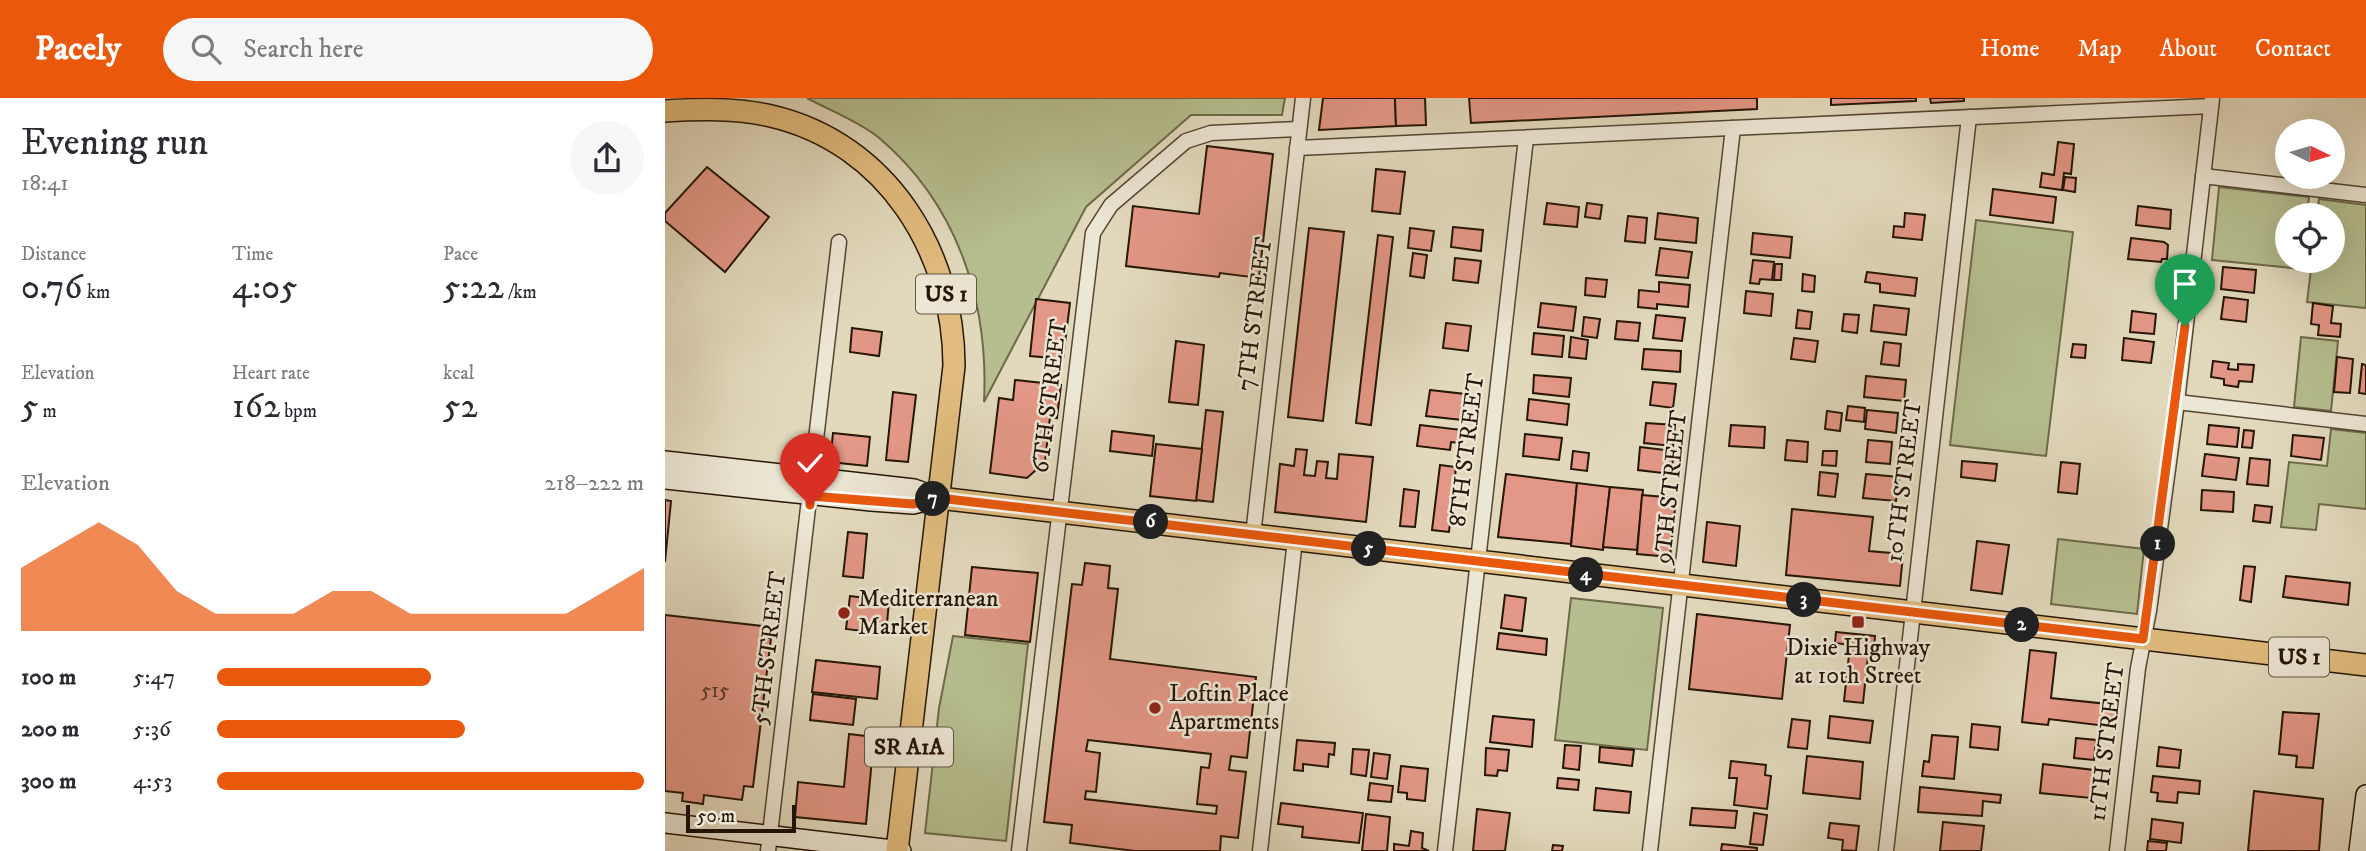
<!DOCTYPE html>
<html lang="en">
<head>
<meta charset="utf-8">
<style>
  :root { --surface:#fff; --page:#f7f7f7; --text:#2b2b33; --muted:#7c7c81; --accent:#ea580c }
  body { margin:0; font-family:"IM FELL DW Pica",serif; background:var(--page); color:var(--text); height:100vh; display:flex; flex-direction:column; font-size:26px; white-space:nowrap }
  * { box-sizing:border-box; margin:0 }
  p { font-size:23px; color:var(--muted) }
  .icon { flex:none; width:38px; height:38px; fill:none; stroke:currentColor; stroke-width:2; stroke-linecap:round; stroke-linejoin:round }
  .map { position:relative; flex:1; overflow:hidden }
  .sheet { display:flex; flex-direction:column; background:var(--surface); width:665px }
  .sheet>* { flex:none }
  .needle { width:46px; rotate:95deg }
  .controls { position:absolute; left:1610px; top:21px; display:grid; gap:14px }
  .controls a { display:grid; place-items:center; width:70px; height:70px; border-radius:50%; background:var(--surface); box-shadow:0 7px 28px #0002; font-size:35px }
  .scale { position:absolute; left:21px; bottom:18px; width:110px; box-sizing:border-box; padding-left:7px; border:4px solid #251505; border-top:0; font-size:19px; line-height:24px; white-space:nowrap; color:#251505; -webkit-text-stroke:5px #ece6d4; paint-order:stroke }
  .pin { position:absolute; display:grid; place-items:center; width:60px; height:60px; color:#fff; margin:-72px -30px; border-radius:50% 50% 50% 0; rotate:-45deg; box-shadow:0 0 7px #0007 }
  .pin .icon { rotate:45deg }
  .km { position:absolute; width:35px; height:35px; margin:-18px; border-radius:50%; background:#222; color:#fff; font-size:19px; line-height:35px; text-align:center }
  .round { display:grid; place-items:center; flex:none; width:74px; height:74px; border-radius:37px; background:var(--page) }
  .overview { display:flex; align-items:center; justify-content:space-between; height:119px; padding:0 21px }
  h1 { font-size:38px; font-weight:600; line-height:52px }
  .metrics { display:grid; grid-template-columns:repeat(3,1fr); gap:10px; height:119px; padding:7px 21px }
  .metrics div { display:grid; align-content:center }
  .metrics b { font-size:35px; font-weight:600 }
  .metrics small { font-size:19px; font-weight:400 }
  .metrics p { font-size:19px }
  .chart { height:196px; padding:14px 21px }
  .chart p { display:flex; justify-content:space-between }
  .chart svg { width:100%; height:126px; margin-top:7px; fill:var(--accent); opacity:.7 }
  ul { padding:0 21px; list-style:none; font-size:23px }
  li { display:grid; grid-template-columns:112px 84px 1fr; align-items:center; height:52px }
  li i { height:18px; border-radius:9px; background:var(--accent) }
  header { display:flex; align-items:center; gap:42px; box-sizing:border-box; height:98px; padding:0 35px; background:var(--accent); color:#fff }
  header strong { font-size:33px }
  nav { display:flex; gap:38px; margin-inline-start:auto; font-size:24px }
  .search { width:490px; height:63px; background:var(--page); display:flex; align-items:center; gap:18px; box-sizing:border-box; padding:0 24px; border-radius:38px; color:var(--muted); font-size:26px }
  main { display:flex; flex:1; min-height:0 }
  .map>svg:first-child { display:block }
  .green { fill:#b6be8f; stroke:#6e6a4a; stroke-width:2 }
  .building { fill:#e39786; stroke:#251505; stroke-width:2; fill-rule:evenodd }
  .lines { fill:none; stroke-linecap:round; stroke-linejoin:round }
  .street-casing { stroke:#544633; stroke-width:17 }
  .secondary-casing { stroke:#251505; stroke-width:22 }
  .primary-casing { stroke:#251505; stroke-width:24 }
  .street { stroke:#ece6d4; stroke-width:14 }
  .secondary { stroke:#ece6d4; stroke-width:19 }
  .primary { stroke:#e1bc7e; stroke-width:21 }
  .route-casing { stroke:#fff; stroke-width:14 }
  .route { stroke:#ea580c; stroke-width:9 }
  .poi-dot { fill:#8f2418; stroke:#ece6d4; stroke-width:2.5 }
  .labels { text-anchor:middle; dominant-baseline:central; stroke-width:5; stroke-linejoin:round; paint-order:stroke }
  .number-label { font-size:21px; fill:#543625 }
  .shield { fill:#ece6d4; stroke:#615443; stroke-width:2 }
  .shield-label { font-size:23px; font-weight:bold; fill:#251505 }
  .street-label { font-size:24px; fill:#251505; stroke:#ece6d4 }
  .poi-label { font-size:24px; fill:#251505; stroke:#ece6d4; text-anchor:start }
</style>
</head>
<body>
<header>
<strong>Pacely</strong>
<div class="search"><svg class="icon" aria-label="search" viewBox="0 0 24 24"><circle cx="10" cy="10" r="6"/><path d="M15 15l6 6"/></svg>Search here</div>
<nav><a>Home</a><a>Map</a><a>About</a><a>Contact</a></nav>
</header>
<main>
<section class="sheet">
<div class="overview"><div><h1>Evening run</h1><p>18:41</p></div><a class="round"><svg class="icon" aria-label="share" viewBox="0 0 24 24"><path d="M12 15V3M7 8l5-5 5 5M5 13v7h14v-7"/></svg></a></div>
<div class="metrics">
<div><p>Distance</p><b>0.76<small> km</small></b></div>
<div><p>Time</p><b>4:05</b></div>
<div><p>Pace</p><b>5:22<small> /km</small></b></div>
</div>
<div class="metrics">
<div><p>Elevation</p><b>5<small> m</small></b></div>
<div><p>Heart rate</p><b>162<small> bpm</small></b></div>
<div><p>kcal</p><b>52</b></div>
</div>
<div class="chart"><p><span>Elevation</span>218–222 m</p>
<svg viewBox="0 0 160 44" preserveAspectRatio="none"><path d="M0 44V22L10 14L20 6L30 14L40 30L50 38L60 38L70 38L80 30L90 30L100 38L110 38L120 38L130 38L140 38L150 30L160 22V44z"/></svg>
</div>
<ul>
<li><b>100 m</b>5:47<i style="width:50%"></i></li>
<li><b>200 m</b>5:36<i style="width:58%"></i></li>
<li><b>300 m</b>4:53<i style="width:100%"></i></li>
</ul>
</section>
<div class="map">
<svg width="1701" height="753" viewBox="0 0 1701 753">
  <rect width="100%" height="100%" fill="#e2d9bd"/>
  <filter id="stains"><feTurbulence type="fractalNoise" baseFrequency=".00286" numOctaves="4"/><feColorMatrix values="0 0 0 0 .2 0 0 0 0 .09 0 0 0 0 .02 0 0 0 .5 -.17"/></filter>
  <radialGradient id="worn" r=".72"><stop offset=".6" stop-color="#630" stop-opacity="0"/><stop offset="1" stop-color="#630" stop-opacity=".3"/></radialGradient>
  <g class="green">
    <path d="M142,0H620L617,17H526L421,109L319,304C324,203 292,105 213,39C193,23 164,12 142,0Z"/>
    <path d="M1554,89L1644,99L1642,117H1622V163H1638L1637,171L1547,162Z"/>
    <path d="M1654,101L1701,107V210L1642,204L1647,163H1668V117H1652Z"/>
    <path d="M1311,122L1408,134L1381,358L1285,347Z"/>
    <path d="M1636,239L1673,243L1666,313L1629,309Z"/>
    <path d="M1666,331L1701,335V411L1654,406L1651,432L1616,429L1624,364L1662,368Z"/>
    <path d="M1393,441L1479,451L1472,516L1386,506Z"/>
    <path d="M906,500L998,510L982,652L890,642Z"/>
    <path d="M288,538L363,546L341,743L260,735L274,610Z"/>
  </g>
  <g class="building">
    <path d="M658,0H730L731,28L654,32Z"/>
    <path d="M730,0H760L761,27L731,28Z"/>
    <path d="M804,0H1092V11L806,25Z"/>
    <path d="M1166,0H1251V3L1166,7Z"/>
    <path d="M1265,0H1299V3L1266,5Z"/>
    <path d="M1393,44L1409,46L1406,76L1399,75L1397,92L1375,89L1377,75L1389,77Z"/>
    <path d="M542,48L608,56L594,180L555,175L554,179L461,168L468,108L534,116Z"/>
    <path d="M42,69L104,119L60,174L0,123V115Z"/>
    <path d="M711,71L740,74L735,116L707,113Z"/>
    <path d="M1400,79L1411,80L1410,94L1398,92Z"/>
    <path d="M1328,91L1391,99L1388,125L1325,117Z"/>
    <path d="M882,105L914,109L912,129L879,126Z"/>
    <path d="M922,105L937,107L935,121L920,119Z"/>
    <path d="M1473,108L1506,112L1505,131L1471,127Z"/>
    <path d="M993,115L1033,120L1031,145L990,141Z"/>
    <path d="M1240,115L1260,117L1257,142L1228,139L1229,128L1239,129Z"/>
    <path d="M963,118L982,120L980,145L960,143Z"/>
    <path d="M788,129L818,132L816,153L786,149Z"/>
    <path d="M644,130L679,134L658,323L623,319Z"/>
    <path d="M745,130L769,133L766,153L743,150Z"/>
    <path d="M1088,135L1127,139L1125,160L1086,156Z"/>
    <path d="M713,137L728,139L706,327L691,325Z"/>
    <path d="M1466,140L1499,144L1503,147L1502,161H1497L1496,164L1463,161Z"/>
    <path d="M995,150L1027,154L1023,180L991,177Z"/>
    <path d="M748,155L762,157L759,180L745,178Z"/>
    <path d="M790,160L816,163L813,185L788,182Z"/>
    <path d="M1088,162L1109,164L1107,182L1095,181L1094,186L1085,185Z"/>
    <path d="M1110,166H1117L1116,182H1109Z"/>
    <path d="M1558,169L1591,172L1589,195L1556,191Z"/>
    <path d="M1202,174L1252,180L1250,198L1215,194V186L1200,184Z"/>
    <path d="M1138,176L1150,178L1149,194L1137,193Z"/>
    <path d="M921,180L942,182L940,199L920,197Z"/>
    <path d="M994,184L1025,187L1023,209L992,206V211L973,209L974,192L994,194Z"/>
    <path d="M1081,193L1108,196L1106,218L1079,215Z"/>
    <path d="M1559,199L1583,202L1581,224L1556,221Z"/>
    <path d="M371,201L405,205L398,261L365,258Z"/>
    <path d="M876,205L911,209L908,233L873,229Z"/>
    <path d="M1648,205L1668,208L1666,225L1676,226L1675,239L1653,237L1654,227L1646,226Z"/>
    <path d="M1209,207L1244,211L1241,237L1206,233Z"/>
    <path d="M1133,212L1147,214L1145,231L1131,230Z"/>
    <path d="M1467,213L1491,216L1489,236L1465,234Z"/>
    <path d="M1179,216L1194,217L1192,235L1177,233Z"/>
    <path d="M991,217L1020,220L1017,243L988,240Z"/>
    <path d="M919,219L935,221L932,240L917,238Z"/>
    <path d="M952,223L975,225L973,243L950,241Z"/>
    <path d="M781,225L806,228L803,253L778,250Z"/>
    <path d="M187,230L217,234L214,258L185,254Z"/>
    <path d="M869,235L899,238L897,259L867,256Z"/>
    <path d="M906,239L923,242L921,261L904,259Z"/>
    <path d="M1129,240L1153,243L1150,264L1126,261Z"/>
    <path d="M1459,240L1489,244L1486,265L1457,262Z"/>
    <path d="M511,243L539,247L533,307L504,304Z"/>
    <path d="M1219,244L1236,246L1234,268L1216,266Z"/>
    <path d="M1408,246L1421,247L1420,260L1406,259Z"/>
    <path d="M979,251L1016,253L1015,274L977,271Z"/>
    <path d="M1672,259L1688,261L1685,295L1669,294Z"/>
    <path d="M1548,263L1564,265L1563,271L1573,272V266L1589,267L1587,284L1574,283L1573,289L1559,287V281L1546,279Z"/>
    <path d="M1697,266L1701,267V296L1694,295Z"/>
    <path d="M869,277L906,280L904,299L868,295Z"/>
    <path d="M1201,278L1241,282L1239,303L1199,299Z"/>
    <path d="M350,282L396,287L392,320L385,319L380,364L362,380L325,375L334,300L348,302Z"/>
    <path d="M988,284L1011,286L1008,310L985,307Z"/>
    <path d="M765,292L800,296L797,322L761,318Z"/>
    <path d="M228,294L251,297L243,364L221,362Z"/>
    <path d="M864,301L904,306L902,327L862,322Z"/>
    <path d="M1183,308L1200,310L1199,324L1181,322Z"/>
    <path d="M541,312L558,314L548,404L531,402Z"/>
    <path d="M1202,312L1233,315L1231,335L1200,331Z"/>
    <path d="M1162,313L1177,315L1175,333L1160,331Z"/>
    <path d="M981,325L1010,327L1008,348L979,345Z"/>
    <path d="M755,327L797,332L795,345L786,344L785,352L752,348Z"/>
    <path d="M1066,327L1100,329L1099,350L1064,348Z"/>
    <path d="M1544,327L1574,330L1572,349L1542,346Z"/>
    <path d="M1579,332L1589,333L1587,350L1577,349Z"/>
    <path d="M447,333L489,338L487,358L445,353Z"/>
    <path d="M168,335L205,339L202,368L165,364Z"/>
    <path d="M860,336L897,340L894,362L858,358Z"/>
    <path d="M1628,337L1659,340L1656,362L1626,358Z"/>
    <path d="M1122,342L1143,344L1142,364L1120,362Z"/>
    <path d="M1203,342L1227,344L1225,366L1201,364Z"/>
    <path d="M491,346L537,351L531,403L485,398Z"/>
    <path d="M975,349L1009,353L1006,376L973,372Z"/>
    <path d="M631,351L642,352L639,377L650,378L652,363L663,364L661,380L672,381L674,356L708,359L701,424L610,414L615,366L629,368Z"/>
    <path d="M908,353L924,355L922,373L906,371Z"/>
    <path d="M1158,353H1172L1171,368L1157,367Z"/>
    <path d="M1540,356L1574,360L1571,382L1537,378Z"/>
    <path d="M1585,360L1605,362L1603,388L1582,386Z"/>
    <path d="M1297,363L1332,366L1330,383L1296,379Z"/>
    <path d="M1396,364L1415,366L1412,396L1393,394Z"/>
    <path d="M775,367L791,369L784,434L767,432Z"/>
    <path d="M1155,374L1173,376L1170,399L1153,397Z"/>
    <path d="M841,376L912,385L906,446L833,439Z"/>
    <path d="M1201,376L1234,379L1231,403L1198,400Z"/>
    <path d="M912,385L945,389L938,452L906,448Z"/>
    <path d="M945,389L978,392L972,452L938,449Z"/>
    <path d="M739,391L754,393L750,429L735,428Z"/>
    <path d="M1537,392L1569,394L1568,414L1536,412Z"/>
    <path d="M977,397L1011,400L1005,459L972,456Z"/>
    <path d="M0,402L6,403L0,464Z"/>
    <path d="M1590,407L1607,409L1605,425L1588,423Z"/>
    <path d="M1127,411L1208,419L1204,453L1238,456L1235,488L1121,477Z"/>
    <path d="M1042,424L1075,428L1071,468L1038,464Z"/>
    <path d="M183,434L202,436L198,480L178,478Z"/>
    <path d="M1312,443L1344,447L1337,496L1306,492Z"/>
    <path d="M420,465L445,468L443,490L453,491L445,561L591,579L582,660L566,658L564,672L581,674L573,740L556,738L555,753H470L405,745L407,727L379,724L407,486L417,487ZM423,642L546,656L544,670L536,669L532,706L552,708L551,716L420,701L421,693L431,694L435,655L421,653Z"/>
    <path d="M1579,468L1590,469L1586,504L1575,502Z"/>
    <path d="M307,469L373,475L365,544L300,537Z"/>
    <path d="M1621,478L1685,485L1683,507L1618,499Z"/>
    <path d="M840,497L861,500L857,533L836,530Z"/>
    <path d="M185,498L224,503L221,536L181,531Z"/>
    <path d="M1032,516L1125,527L1117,601L1024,591Z"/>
    <path d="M0,517L97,528L96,539L106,540L88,689L79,688L77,702L39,697L38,706L17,703L18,695L0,693Z"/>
    <path d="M1171,534L1210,538L1209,549H1204L1198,605L1179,603L1185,547L1170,545Z"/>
    <path d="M834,535L882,541L881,557L832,551Z"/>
    <path d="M1365,552L1391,555L1386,600L1452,607L1449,629L1384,621L1383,627L1357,624Z"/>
    <path d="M151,562L215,569L212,601L147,594Z"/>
    <path d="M148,596L191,601L188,627L145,622Z"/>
    <path d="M1618,614L1654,616L1648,670L1631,669L1632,658L1614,656Z"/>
    <path d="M828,618L869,622L867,649L825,644Z"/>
    <path d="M1165,618L1208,623L1205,645L1163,640Z"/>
    <path d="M1127,621L1145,623L1142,651L1123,649Z"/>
    <path d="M1307,626L1335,629L1333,652L1305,649Z"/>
    <path d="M184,636L209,639L201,726L130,719L133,684L179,689Z"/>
    <path d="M1267,637L1293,639L1289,681L1257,678L1259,663L1264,664Z"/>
    <path d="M1411,640L1431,642L1429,662L1409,660Z"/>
    <path d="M632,642L670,645L669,657L664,656L663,669L638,666V673L629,672Z"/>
    <path d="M900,647L916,648L914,672L898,670Z"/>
    <path d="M935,649L969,652L967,668L934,664Z"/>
    <path d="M1494,649L1516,652L1514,670L1492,668Z"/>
    <path d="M821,650L844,652L842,673L833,672L832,678L820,677Z"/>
    <path d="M688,651L704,652L701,678L686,676Z"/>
    <path d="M709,655L725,657L722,681L706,679Z"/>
    <path d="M1142,658L1198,664L1195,701L1138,695Z"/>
    <path d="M1066,663L1101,667L1100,677L1106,678L1102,711L1069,707L1072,680H1064Z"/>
    <path d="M1378,666L1429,672L1426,700L1375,695Z"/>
    <path d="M736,668L763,671L760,703L742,701V695L733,694Z"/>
    <path d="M1488,678L1535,683L1534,696L1513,694L1512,705L1492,703L1493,695L1486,694Z"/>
    <path d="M893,680L914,682L913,692L892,690Z"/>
    <path d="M705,685L728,688L726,704L703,702Z"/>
    <path d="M1255,689L1336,697L1335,705L1318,703L1317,718L1253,714Z"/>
    <path d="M931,690L966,694L964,715L929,712Z"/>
    <path d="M1589,693L1658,701L1654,753H1583Z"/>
    <path d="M616,705L698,715L694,745L637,739L638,729L613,726Z"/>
    <path d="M1027,710L1072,713L1070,730L1025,727Z"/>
    <path d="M812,711L845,715L840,753H808Z"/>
    <path d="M1089,715L1102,717L1098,747L1085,746Z"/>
    <path d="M701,716L725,719L722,753H697Z"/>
    <path d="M1487,721L1518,725L1516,745L1485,741Z"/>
    <path d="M1278,724L1319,728L1316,753H1275Z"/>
    <path d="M1165,725L1194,728L1191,753L1177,752L1178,742L1163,740Z"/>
    <path d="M746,733L758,735L757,750L764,753H729V746L744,748Z"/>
    <path d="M1483,743L1502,745L1501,753H1482Z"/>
    <path d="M1057,746L1092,750V753H1056Z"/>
    <path d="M888,747L898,748L897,753H887Z"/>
  </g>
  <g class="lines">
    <defs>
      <g id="street">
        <path d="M632,50L1546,8"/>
        <path d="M1538,78L1701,97"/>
        <path d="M1512,304L1701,326"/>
        <path d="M588,437L638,0"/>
        <path d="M103,753L174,144"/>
        <path d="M354,753L428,135L446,107L521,43L546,35L634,31"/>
        <path d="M595,753L630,442"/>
        <path d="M780,753L861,40"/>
        <path d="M985,753L1068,30"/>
        <path d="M1221,753L1304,19"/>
        <path d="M1452,753L1473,570L1484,513L1512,304L1547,1"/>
      </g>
      <g id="secondary">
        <path d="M0,363L249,391L274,400"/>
        <path d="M0,381L206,403L248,406L274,400"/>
        <path d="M0,725L236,753"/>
        <path d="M1694,753L1701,697"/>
      </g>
      <g id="primary">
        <path d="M0,13C36,11 71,10 106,18C222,45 289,154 289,268L232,753"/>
        <path d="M274,400L1701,567"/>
      </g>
    </defs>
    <use href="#street" class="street-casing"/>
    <use href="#secondary" class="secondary-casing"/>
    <use href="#primary" class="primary-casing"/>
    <use href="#street" class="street"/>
    <use href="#secondary" class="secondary"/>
    <use href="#primary" class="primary"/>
  </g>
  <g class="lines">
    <defs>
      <path id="route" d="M145,407V398L248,406L274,400L1478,541L1520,228"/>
    </defs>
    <use href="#route" class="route-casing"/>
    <use href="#route" class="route"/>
  </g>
  <g class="poi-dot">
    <circle cx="179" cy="515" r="7"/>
    <rect x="1186" y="517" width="14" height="14" rx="3.5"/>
    <circle cx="490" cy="610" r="7"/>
  </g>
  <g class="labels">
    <g class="number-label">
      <text x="50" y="593">515</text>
    </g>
    <g class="shield">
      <rect x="251" y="176.5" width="60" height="39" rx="5"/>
      <rect x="1604" y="539.5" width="60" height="39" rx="5"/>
      <rect x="200" y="629.5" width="88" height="39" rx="5"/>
    </g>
    <g class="shield-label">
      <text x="281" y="196">US 1</text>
      <text x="1634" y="559">US 1</text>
      <text x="244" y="649">SR A1A</text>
    </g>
    <g class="street-label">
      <text transform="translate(590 216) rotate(-83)">7TH STREET</text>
      <text transform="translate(385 298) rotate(-83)">6TH STREET</text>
      <text transform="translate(802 352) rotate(-83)">8TH STREET</text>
      <text transform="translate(1239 383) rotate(-83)">10TH STREET</text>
      <text transform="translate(1006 389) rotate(-84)">9TH STREET</text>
      <text transform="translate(104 550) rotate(-83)">5TH STREET</text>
      <text transform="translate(1442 644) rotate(-83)">11TH STREET</text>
    </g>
    <g class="poi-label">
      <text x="193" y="501">Mediterranean<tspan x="193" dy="28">Market</tspan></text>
      <text x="1193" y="550" text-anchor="middle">Dixie Highway<tspan x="1193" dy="28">at 10th Street</tspan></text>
      <text x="504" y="596">Loftin Place<tspan x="504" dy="28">Apartments</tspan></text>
    </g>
  </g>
  <rect width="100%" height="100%" filter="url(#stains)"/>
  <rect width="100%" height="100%" fill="url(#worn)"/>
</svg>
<div class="controls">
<a><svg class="needle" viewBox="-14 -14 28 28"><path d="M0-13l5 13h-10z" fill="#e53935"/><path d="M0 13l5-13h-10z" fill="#7c7c81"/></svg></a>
<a><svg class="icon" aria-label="locate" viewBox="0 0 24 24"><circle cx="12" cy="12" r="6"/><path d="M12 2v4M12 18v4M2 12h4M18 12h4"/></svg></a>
</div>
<div class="scale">50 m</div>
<div class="pin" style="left:1520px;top:228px;background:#1e9e55"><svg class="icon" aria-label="arrive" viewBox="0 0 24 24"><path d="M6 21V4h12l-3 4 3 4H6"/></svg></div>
<div class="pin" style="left:145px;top:407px;background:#d93025"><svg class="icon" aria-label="check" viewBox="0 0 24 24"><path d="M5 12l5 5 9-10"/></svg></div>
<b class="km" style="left:1493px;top:446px">1</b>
<b class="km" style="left:1357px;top:527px">2</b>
<b class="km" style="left:1139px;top:502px">3</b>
<b class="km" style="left:921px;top:477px">4</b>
<b class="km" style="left:704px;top:451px">5</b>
<b class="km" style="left:486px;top:424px">6</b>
<b class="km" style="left:268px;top:401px">7</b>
</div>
</main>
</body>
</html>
